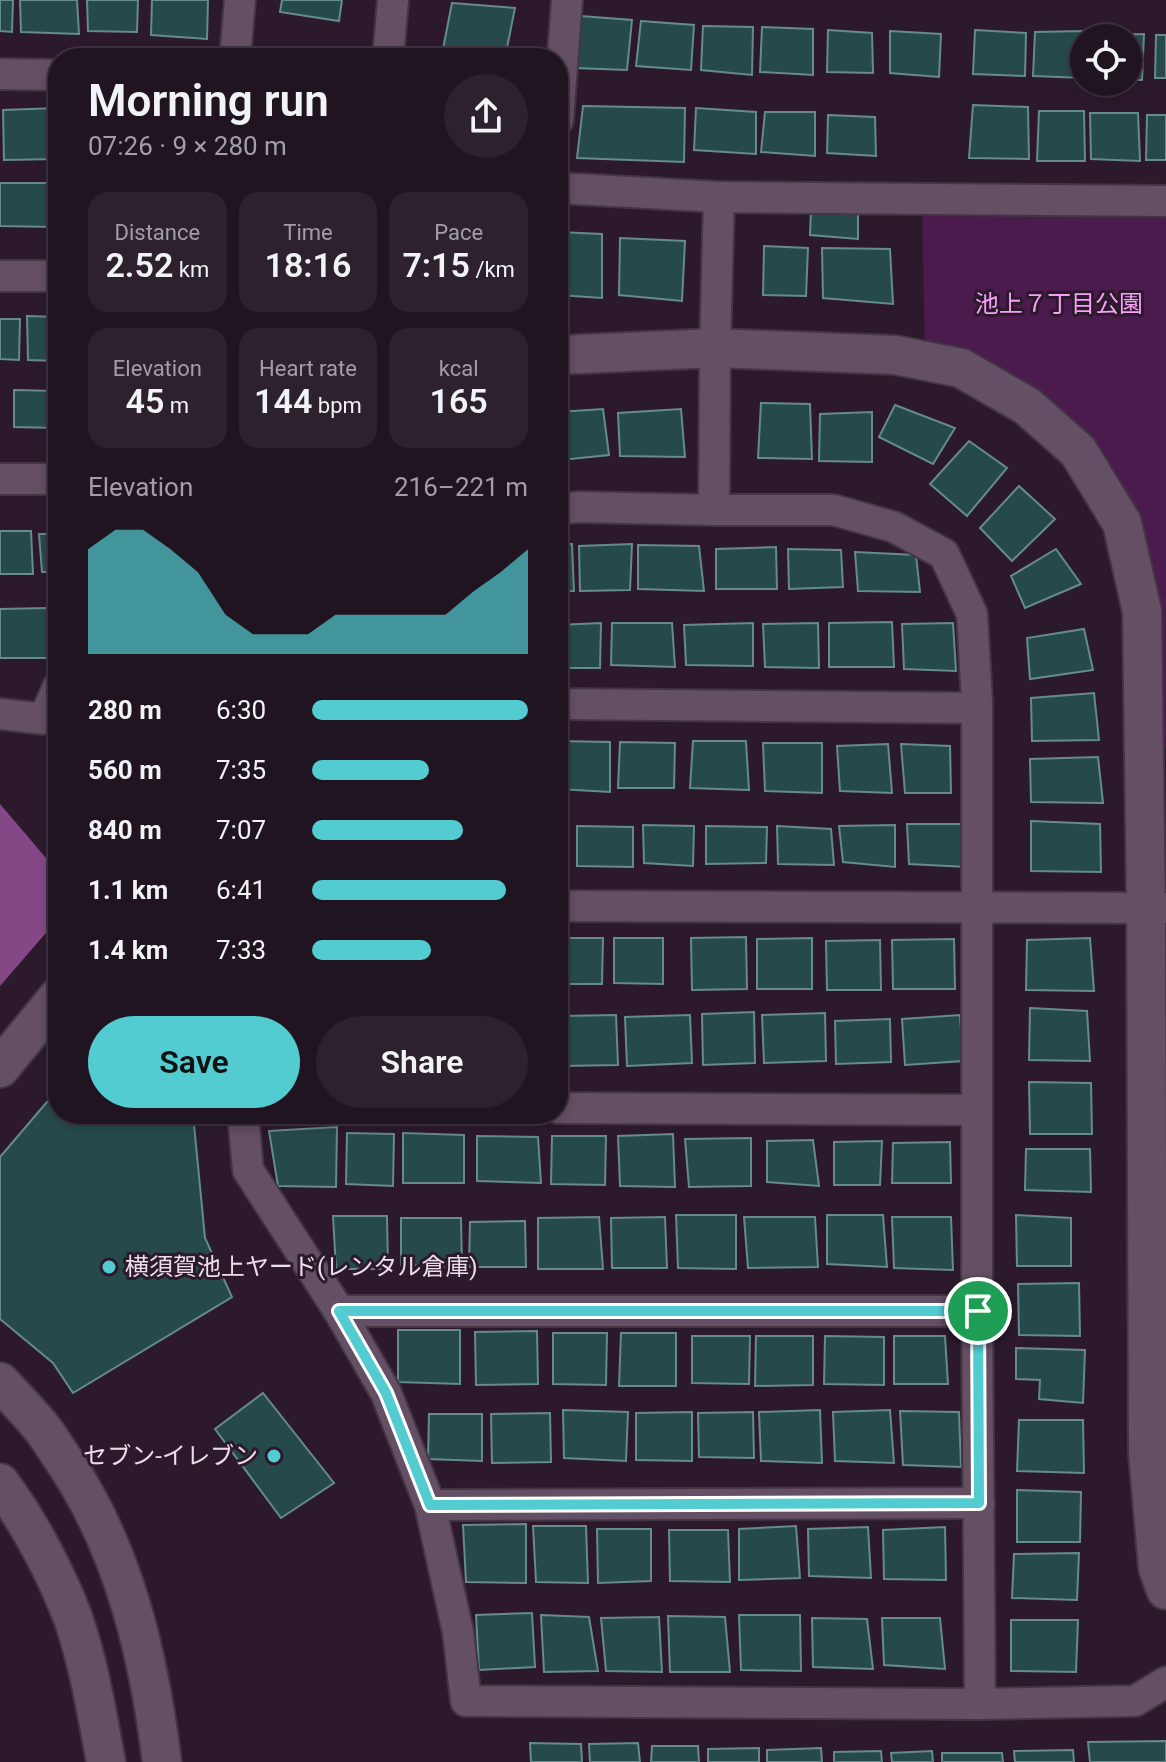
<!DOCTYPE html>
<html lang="en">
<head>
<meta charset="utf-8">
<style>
  :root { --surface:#211421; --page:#2d212e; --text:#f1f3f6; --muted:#a29ea5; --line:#3e333f; --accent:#52ccd0 }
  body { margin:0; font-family:Roboto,"Noto Sans JP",sans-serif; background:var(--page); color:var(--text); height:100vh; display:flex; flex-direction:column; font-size:30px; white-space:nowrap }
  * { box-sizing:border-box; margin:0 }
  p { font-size:26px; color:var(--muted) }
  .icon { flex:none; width:44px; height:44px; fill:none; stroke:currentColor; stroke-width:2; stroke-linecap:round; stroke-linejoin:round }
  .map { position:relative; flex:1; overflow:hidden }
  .details { position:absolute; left:48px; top:48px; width:520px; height:1076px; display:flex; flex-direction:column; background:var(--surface); border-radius:32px; box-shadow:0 4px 12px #0003,0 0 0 2px var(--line) }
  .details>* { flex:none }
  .fabs { position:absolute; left:1070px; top:24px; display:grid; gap:16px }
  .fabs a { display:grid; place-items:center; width:72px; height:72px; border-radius:50%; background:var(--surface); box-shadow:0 4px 12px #0003,0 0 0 2px var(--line); font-size:40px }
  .pin { position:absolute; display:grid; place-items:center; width:68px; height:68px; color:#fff; margin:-34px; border:4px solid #fff; border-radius:50%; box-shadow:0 2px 8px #0007 }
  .round { display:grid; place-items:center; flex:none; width:84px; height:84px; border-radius:42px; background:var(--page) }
  .head { display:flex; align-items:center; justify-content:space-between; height:136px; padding:0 40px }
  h1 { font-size:44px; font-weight:600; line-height:60px }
  .stats { display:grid; grid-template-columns:repeat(3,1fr); gap:12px; height:136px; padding:8px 40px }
  .stats div { display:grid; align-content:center; border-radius:20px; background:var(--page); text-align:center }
  .stats b { font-size:34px; font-weight:600 }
  .stats small { font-size:22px; font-weight:400 }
  .stats p { font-size:22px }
  .chart { height:224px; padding:16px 40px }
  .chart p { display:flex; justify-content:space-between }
  .chart svg { width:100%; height:144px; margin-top:8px; fill:var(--accent); opacity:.7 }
  .action { display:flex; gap:16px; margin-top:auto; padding:16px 40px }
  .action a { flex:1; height:92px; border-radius:48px; background:var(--accent); color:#111; font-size:32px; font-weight:600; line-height:92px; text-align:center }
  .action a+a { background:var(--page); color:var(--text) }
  ul { padding:0 40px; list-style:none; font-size:26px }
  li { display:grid; grid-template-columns:128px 96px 1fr; align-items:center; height:60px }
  li i { height:20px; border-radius:10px; background:var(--accent) }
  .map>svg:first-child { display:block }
  .green { fill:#4c1b4d }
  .water { fill:#854886 }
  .building { fill:#264a4b; stroke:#668b8c; stroke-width:2 }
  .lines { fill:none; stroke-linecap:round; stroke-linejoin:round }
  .minor-casing { stroke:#433543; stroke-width:34 }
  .tertiary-casing { stroke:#433543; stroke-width:42 }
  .minor { stroke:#644f64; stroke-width:30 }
  .tertiary { stroke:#644f64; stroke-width:38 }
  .route-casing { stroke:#fff; stroke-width:16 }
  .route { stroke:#52ccd0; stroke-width:10 }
  .poi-dot { fill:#52ccd0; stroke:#2c1a2c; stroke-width:3 }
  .labels { text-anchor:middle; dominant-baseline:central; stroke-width:6; stroke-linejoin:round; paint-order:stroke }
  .park-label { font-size:24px; fill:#f5a0f6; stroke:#2c1a2c }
  .poi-label { font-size:24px; fill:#ebdeea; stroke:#2c1a2c; text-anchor:start }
</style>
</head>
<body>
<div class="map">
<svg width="1166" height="1762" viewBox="0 0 1166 1762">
  <rect width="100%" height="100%" fill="#2c1a2c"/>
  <path class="green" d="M922,199L1166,201V748H1144L1142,611L1078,451L925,361Z"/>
  <path class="water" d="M0,804L58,872V919L0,986Z"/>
  <g class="building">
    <path d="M0,0H13L12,32L0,31Z"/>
    <path d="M20,0H77L79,34L21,32Z"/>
    <path d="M87,0H138L137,32L88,31Z"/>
    <path d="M152,0H208L207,39L151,35Z"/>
    <path d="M282,0H342L339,21L280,12Z"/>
    <path d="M452,3L515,8L505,58H477L442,54Z"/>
    <path d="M581,16L632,20L627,70L575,68Z"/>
    <path d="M641,21L694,25L691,70L636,66Z"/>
    <path d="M703,26L753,27L752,75L701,70Z"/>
    <path d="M762,27L813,29V75L760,72Z"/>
    <path d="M828,30L872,33L873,73L827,72Z"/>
    <path d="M975,30L1026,33L1025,76L973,74Z"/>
    <path d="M890,31L941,34L939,77L890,73Z"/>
    <path d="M1083,31L1084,78L1033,76L1035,32Z"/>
    <path d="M1144,34L1142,80H1128V38H1091V35Z"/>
    <path d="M1156,35H1166V78H1155Z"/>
    <path d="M973,105L1028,107L1029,159L969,158Z"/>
    <path d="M583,106L685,108L684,162L577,158Z"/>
    <path d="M58,108V159L4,160L3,110Z"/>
    <path d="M696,108L756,112V154L694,150Z"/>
    <path d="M1039,111H1084L1085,161H1037Z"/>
    <path d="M765,112H815V156L761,152Z"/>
    <path d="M1090,113H1138L1140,161L1091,159Z"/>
    <path d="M828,115L875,117L876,156L827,153Z"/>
    <path d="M1147,115H1166V160H1146Z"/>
    <path d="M0,183H55L54,227L0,226Z"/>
    <path d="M811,211L858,213V239L810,235Z"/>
    <path d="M558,232L602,234V298L558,295Z"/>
    <path d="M620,238L685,241L682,301L619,295Z"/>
    <path d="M764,246L808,248L806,296L763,295Z"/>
    <path d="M822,248L890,249L893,304L823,298Z"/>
    <path d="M27,316L58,317V361L28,360Z"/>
    <path d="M0,319H20L19,360L0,359Z"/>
    <path d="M14,390L58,391V428L14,427Z"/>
    <path d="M761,403L810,404L812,459L758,458Z"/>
    <path d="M895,405L955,428L933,464L879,437Z"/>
    <path d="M603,409L609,455L561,460L558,455V412Z"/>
    <path d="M681,409L685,457L620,456L618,413Z"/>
    <path d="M872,412V462L819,461L820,414Z"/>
    <path d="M969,441L1007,468L967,516L930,484Z"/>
    <path d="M1019,486L1055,519L1012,561L980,528Z"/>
    <path d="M0,531H31L33,574H0Z"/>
    <path d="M39,534H58V572H42Z"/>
    <path d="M558,544H572L574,591H558Z"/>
    <path d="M632,544L630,590L580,591L579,546Z"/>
    <path d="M638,545L699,546L704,591L638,589Z"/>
    <path d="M776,547L777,589H716V549Z"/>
    <path d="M788,549L841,550L843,587L789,589Z"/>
    <path d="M1056,549L1081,584L1025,608L1011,576Z"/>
    <path d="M855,552L916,555L920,592L858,591Z"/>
    <path d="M47,608L48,658H0V609Z"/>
    <path d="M892,622L894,667H829V623Z"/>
    <path d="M601,623L600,668H558V625Z"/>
    <path d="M612,623H672L675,667L611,665Z"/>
    <path d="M753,623V666L686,665L684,625Z"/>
    <path d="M818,623L819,668L765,667L763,624Z"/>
    <path d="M953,623L956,671L904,669L902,624Z"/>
    <path d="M1084,629L1093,670L1030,679L1027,638Z"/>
    <path d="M1094,693L1099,740L1032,741L1031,698Z"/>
    <path d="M558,741L610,742V792L558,789Z"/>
    <path d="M693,741H746L749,790L690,788Z"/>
    <path d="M620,742L675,743L674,788H618Z"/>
    <path d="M763,743H822V793L765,791Z"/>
    <path d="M888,744L892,793L840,791L837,746Z"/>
    <path d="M901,744L950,746L951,793H905Z"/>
    <path d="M1098,757L1103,803L1031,802L1030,759Z"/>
    <path d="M1031,821L1100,824L1101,872L1031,871Z"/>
    <path d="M907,824H962L966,867L909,864Z"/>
    <path d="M643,825L694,826L693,866L644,863Z"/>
    <path d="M895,825V867L843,862L839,826Z"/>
    <path d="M577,826L633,827V867L577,866Z"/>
    <path d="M706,826L767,827L766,863L706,864Z"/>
    <path d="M777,826L831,829L834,865L778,864Z"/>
    <rect x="558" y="827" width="5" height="41"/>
    <path d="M746,937L747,989L692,990L691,938Z"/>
    <path d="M558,938H603L602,984H558Z"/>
    <path d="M614,938H663V984L614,983Z"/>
    <path d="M812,938V989H757V939Z"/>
    <path d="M1090,938L1094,991L1026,990L1027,940Z"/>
    <path d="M954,939L955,989H893L892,940Z"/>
    <path d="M880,940L881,990H827L826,941Z"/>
    <path d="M1030,1008L1087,1011L1090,1061L1029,1060Z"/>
    <path d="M754,1012L755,1063L703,1065L702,1014Z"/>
    <path d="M825,1013L826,1061L764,1063L762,1015Z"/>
    <path d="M616,1015L618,1065L562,1066L561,1016Z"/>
    <path d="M690,1015L692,1063L627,1066L625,1017Z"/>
    <path d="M960,1015L963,1061L905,1065L902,1019Z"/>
    <path d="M890,1019L891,1062L836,1064L835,1021Z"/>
    <path d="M1029,1082L1091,1083L1092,1134H1030Z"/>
    <path d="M58,1089V1114H193L205,1238L232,1297L73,1393L53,1363L0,1319V1157Z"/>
    <path d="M337,1127L336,1187L278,1186L269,1131Z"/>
    <path d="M347,1133L394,1134L393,1186L346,1184Z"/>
    <path d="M403,1133L464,1135V1183H403Z"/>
    <path d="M673,1134L675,1187L620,1186L618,1136Z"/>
    <path d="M477,1136L538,1137L541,1183L477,1181Z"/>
    <path d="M552,1136H606L605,1185L551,1184Z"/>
    <path d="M751,1138V1186L689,1187L685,1139Z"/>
    <path d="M813,1140L819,1186L767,1182V1141Z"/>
    <path d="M882,1141L880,1185H834V1142Z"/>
    <path d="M950,1142L951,1183H892L893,1143Z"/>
    <path d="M1026,1149H1090L1091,1192L1025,1190Z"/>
    <path d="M676,1215H736V1269L678,1268Z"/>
    <path d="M827,1215H883L887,1267L827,1264Z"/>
    <path d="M1016,1215L1071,1218V1266H1017Z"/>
    <path d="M333,1216H387L388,1269H336Z"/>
    <path d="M599,1217L603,1269H538V1218Z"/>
    <path d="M665,1217L667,1268H612L611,1218Z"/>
    <path d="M744,1217H815L818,1267L748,1268Z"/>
    <path d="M892,1217H951L953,1270L894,1268Z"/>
    <path d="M401,1218H461L462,1267L401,1265Z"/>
    <path d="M525,1221L526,1267H469L470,1222Z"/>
    <path d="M1079,1283L1080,1336L1019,1335L1018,1284Z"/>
    <path d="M398,1330H460V1384L398,1382Z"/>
    <path d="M537,1331L538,1384L476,1385L475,1332Z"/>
    <path d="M553,1333H607L606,1385L553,1384Z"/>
    <path d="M621,1333H676V1386H619Z"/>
    <path d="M692,1336H750L749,1384L692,1383Z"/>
    <path d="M756,1336H813V1385L755,1386Z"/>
    <path d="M825,1336L884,1337V1385L824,1384Z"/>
    <path d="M894,1336H945L948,1384H894Z"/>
    <path d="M1016,1348L1085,1350L1083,1403L1039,1399L1040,1380L1016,1379Z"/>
    <path d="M263,1393L334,1483L281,1518L215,1429Z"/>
    <path d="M563,1410L628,1412L626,1461L564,1458Z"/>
    <path d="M820,1410L822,1463L761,1461L759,1412Z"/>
    <path d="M890,1410L894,1463L835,1461L833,1412Z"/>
    <path d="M900,1411L959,1412L961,1467L903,1465Z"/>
    <path d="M692,1412V1461L636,1460V1413Z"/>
    <path d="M753,1412L754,1458L699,1457L698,1413Z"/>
    <path d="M550,1413L551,1462L492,1463L491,1414Z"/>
    <path d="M429,1414H482V1461L428,1459Z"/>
    <path d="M1019,1420H1083L1084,1473L1017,1471Z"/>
    <path d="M1017,1490L1081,1492L1080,1542H1017Z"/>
    <path d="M526,1524V1583L466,1582L463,1525Z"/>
    <path d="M533,1526H586L588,1583L536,1582Z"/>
    <path d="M796,1526L800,1578L739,1580V1529Z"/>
    <path d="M868,1527L871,1578L809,1576L808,1529Z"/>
    <path d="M945,1527L946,1580L884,1579L883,1530Z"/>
    <path d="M597,1529H651V1581L598,1583Z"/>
    <path d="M669,1530H728L730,1582L670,1581Z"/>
    <path d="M1079,1553L1077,1600L1012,1598L1014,1554Z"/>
    <path d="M532,1613L535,1667L479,1670L476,1615Z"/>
    <path d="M541,1615L589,1617L598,1671L544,1672Z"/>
    <path d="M739,1615H800L801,1671L741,1670Z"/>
    <path d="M668,1616L725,1617L730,1672H670Z"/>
    <path d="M659,1617L662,1672L606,1671L601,1618Z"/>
    <path d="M812,1618L867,1619L873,1669L813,1667Z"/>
    <path d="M882,1618H940L945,1669L884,1665Z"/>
    <path d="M1011,1620H1078L1076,1672L1011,1671Z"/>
    <path d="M1166,1741V1762H1090L1088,1742Z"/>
    <path d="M530,1743L581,1744L582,1762H531Z"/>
    <path d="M638,1743L640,1762H590L589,1744Z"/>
    <path d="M652,1746H698L699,1762H651Z"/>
    <path d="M759,1748V1762H708V1749Z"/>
    <path d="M821,1748L822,1762H767V1750Z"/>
    <path d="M1073,1750L1074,1762H1015L1014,1751Z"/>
    <path d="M881,1751L882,1762H834V1752Z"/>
    <path d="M932,1751L933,1762H892L891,1753Z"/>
    <path d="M942,1753H1002L1003,1762H942Z"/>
  </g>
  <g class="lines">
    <defs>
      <g id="minor">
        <path d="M235,58L240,0"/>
        <path d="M388,58L393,0"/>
        <path d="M0,74L58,75"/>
        <path d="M558,120L567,0"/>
        <path d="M558,188L719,197"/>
        <path d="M0,276H58"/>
        <path d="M0,479H58"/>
        <path d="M558,509L580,507L714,510H834L894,527L944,554L972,614L977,702V1305L980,1704"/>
        <path d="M714,510L715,348L719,197L1166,201"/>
        <path d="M558,704L977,708"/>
        <path d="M0,714L44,719L58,687"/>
        <path d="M558,906L1166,908"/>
        <path d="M558,1108L977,1110"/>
        <path d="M243,1114L248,1170L339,1311L386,1393L430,1505L458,1632L466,1701L980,1704L1135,1701L1166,1682"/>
        <path d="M339,1311H978"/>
        <path d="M430,1505L979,1503"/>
      </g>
      <g id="tertiary">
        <path d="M558,355L715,348L895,355L961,368L1027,406L1078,451L1122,523L1142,611L1146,908L1148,1453L1158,1568L1166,1590"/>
        <path d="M0,1068L58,997"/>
        <path d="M0,1382C14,1397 28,1411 41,1427C50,1438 57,1451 65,1462C125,1552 149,1657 162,1762"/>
        <path d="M0,1483C29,1522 56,1573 73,1618C89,1664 97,1714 106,1762"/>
      </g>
    </defs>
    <use href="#minor" class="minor-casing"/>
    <use href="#tertiary" class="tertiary-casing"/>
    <use href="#minor" class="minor"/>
    <use href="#tertiary" class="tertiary"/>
  </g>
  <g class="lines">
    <defs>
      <path id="route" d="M339,1311H978L979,1503L430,1505L386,1393Z"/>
    </defs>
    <use href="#route" class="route-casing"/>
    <use href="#route" class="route"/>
  </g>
  <g class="poi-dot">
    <circle cx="109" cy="1267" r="8"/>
    <circle cx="274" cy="1456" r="8"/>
  </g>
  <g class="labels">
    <g class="park-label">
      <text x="1059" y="304">池上７丁目公園</text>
    </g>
    <g class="poi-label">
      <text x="125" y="1267">横須賀池上ヤード(レンタル倉庫)</text>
      <text x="258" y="1456" text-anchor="end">セブン-イレブン</text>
    </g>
  </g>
</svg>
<div class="fabs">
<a><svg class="icon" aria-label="locate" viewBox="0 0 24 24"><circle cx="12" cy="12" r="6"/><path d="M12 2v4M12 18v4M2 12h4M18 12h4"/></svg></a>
</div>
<div class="pin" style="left:978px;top:1311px;background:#1e9e55"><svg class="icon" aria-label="arrive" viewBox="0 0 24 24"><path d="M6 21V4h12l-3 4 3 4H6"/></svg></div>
<section class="details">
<div class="head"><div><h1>Morning run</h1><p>07:26 · 9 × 280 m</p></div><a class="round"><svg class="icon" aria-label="share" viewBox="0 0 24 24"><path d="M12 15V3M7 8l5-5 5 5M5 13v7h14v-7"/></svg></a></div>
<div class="stats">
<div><p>Distance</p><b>2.52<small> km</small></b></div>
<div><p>Time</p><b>18:16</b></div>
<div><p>Pace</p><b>7:15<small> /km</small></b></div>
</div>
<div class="stats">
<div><p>Elevation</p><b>45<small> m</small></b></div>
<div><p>Heart rate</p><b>144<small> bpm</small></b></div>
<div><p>kcal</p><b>165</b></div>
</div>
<div class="chart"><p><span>Elevation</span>216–221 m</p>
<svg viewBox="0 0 160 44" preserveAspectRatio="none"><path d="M0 44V12L10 6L20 6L30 12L40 19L50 32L60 38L70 38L80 38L90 32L100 32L110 32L120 32L130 32L140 25L150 19L160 12V44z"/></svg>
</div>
<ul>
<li><b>280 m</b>6:30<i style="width:100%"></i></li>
<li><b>560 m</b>7:35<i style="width:54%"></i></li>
<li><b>840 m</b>7:07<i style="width:70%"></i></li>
<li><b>1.1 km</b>6:41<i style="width:90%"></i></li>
<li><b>1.4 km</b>7:33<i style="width:55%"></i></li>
</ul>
<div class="action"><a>Save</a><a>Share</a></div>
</section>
</div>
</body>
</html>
